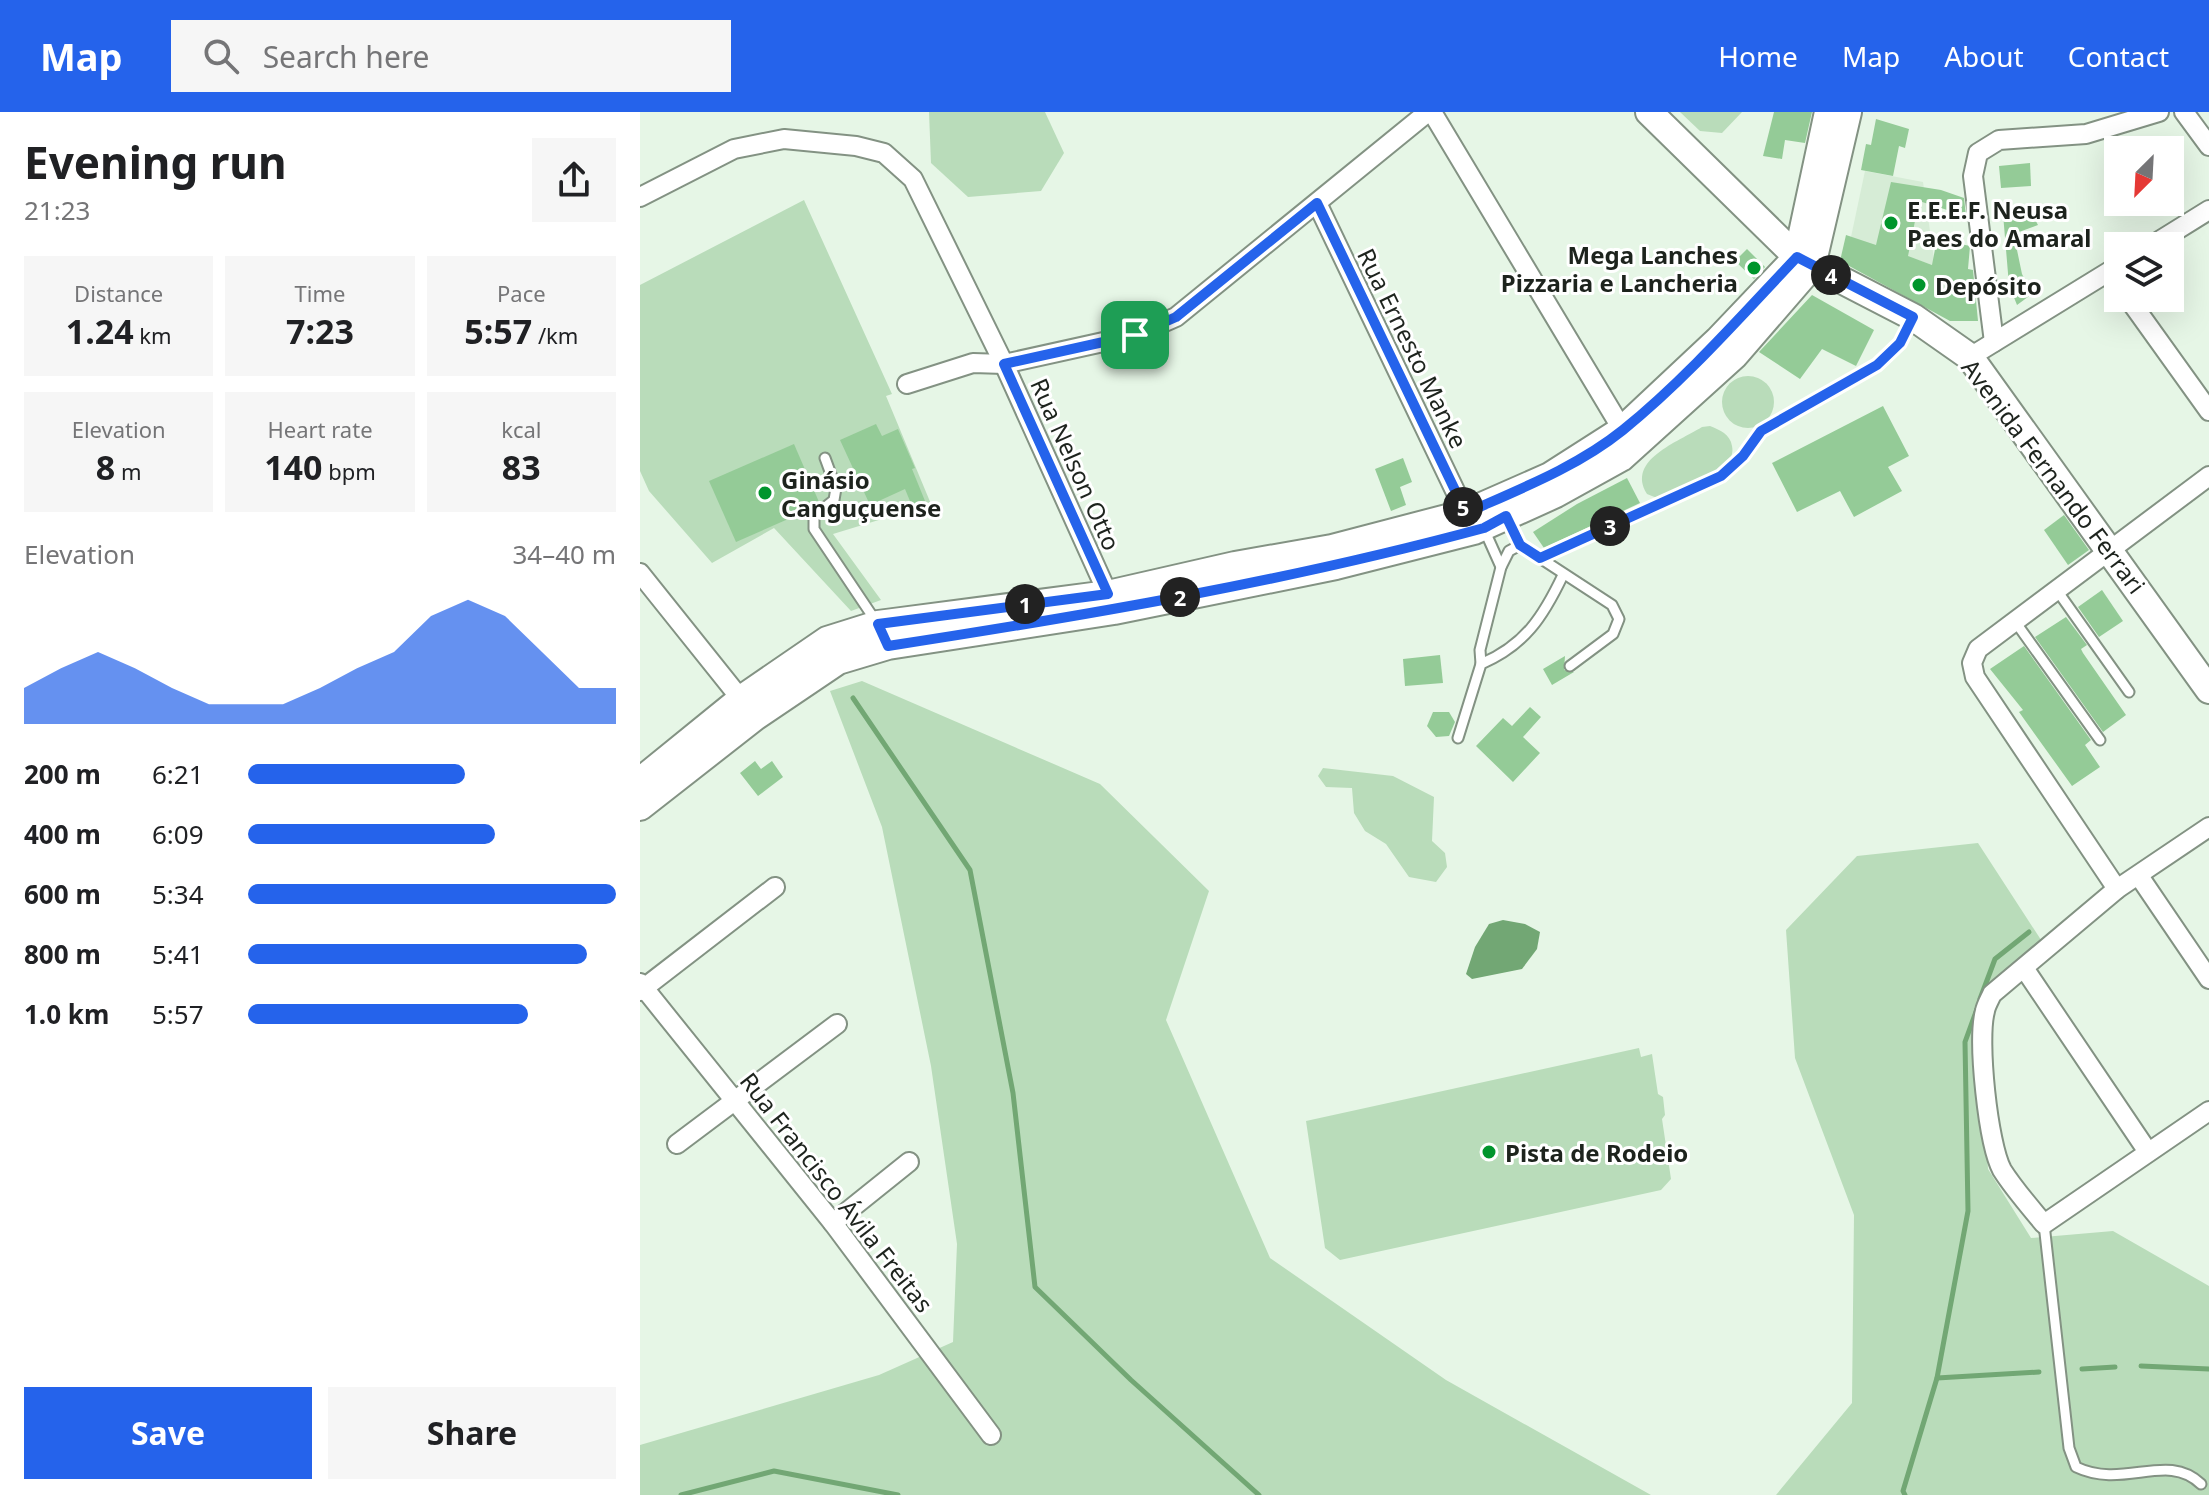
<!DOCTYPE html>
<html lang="en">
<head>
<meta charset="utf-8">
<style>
  :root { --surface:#fff; --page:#f6f6f6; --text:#202124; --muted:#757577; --accent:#2563eb }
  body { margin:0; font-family:"Noto Sans",sans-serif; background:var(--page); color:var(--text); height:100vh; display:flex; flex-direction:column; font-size:30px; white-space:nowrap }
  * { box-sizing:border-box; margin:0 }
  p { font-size:26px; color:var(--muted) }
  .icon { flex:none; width:44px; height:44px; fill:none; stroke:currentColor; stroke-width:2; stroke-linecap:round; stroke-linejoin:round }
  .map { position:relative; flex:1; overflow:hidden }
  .drawer { display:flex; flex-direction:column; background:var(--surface); width:640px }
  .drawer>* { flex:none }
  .needle { width:52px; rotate:204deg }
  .buttons { position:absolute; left:1464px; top:24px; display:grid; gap:16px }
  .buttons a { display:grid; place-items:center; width:80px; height:80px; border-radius:0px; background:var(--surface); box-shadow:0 8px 32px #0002; font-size:40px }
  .pin { position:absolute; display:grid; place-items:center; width:68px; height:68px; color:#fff; margin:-34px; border-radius:16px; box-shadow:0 4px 12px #0006 }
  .km { position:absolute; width:40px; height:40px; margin:-20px; border-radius:50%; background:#222; color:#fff; font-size:22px; line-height:40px; text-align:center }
  .round { display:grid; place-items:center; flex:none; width:84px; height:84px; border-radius:0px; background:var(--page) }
  .headline { display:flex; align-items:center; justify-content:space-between; height:136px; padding:0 24px }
  h1 { font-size:44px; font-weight:700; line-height:60px }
  .stats { display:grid; grid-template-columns:repeat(3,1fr); gap:12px; height:136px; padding:8px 24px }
  .stats div { display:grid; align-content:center; border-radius:0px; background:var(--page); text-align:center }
  .stats b { font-size:34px; font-weight:700 }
  .stats small { font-size:22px; font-weight:400 }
  .stats p { font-size:22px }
  .chart { height:224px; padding:16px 24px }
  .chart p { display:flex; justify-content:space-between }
  .chart svg { width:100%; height:144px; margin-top:8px; fill:var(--accent); opacity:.7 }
  .cta { display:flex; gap:16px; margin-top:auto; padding:16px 24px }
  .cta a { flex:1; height:92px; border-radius:0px; background:var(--accent); color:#fff; font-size:32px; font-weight:700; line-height:92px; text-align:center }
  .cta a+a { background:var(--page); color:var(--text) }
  ul { padding:0 24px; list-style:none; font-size:26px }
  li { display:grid; grid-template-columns:128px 96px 1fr; align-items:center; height:60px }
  li i { height:20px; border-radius:10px; background:var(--accent) }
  header { display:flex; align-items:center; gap:48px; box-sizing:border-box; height:112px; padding:0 40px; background:var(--accent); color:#fff }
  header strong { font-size:38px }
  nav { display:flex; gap:44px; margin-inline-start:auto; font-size:28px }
  .search { width:560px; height:72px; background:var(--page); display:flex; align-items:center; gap:20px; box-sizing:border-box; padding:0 28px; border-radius:0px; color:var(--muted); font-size:30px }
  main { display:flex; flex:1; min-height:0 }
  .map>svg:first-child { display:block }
  .built { fill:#d6ecd6 }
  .green { fill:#b9dcba }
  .water { fill:#72a774 }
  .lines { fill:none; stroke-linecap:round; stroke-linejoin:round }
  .stream { stroke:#72a774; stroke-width:5 }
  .building { fill:#94cb97 }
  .lane-casing { stroke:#839283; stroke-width:13 }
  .street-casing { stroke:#839283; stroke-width:22 }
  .secondary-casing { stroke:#839283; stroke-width:30 }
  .lane { stroke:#fff; stroke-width:9 }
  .street { stroke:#fff; stroke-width:18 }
  .secondary { stroke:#fff; stroke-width:26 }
  .route-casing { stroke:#fff; stroke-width:16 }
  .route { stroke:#2563eb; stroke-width:10 }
  .poi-dot { fill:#00952c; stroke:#fff; stroke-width:3 }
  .labels { text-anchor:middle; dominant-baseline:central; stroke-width:6; stroke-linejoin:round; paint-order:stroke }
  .poi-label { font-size:24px; font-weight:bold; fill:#1d231d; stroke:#fff; text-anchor:start }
  .street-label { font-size:24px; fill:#1d231d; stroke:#fff }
</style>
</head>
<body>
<header>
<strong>Map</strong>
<div class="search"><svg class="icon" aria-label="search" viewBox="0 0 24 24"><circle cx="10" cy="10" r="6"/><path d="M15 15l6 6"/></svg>Search here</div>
<nav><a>Home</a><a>Map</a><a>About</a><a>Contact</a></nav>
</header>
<main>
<section class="drawer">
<div class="headline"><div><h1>Evening run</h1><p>21:23</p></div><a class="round"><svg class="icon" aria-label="share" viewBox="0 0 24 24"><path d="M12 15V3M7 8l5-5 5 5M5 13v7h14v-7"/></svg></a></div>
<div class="stats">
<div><p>Distance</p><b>1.24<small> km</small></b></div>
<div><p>Time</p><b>7:23</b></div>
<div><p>Pace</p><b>5:57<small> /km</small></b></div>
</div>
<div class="stats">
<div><p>Elevation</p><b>8<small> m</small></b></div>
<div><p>Heart rate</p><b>140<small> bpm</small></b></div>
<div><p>kcal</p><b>83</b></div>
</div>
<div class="chart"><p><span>Elevation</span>34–40 m</p>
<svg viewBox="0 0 160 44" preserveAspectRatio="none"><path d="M0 44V33L10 27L20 22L30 27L40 33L50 38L60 38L70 38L80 33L90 27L100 22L110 11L120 6L130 11L140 22L150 33L160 33V44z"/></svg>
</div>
<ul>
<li><b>200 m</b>6:21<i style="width:59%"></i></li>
<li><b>400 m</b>6:09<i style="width:67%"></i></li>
<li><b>600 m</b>5:34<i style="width:100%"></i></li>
<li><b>800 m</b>5:41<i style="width:92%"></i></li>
<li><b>1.0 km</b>5:57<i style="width:76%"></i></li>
</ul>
<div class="cta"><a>Save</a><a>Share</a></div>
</section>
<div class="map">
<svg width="1569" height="1383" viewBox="0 0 1569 1383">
  <rect width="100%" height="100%" fill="#e6f6e6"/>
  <path class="built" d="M1225,59L1283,70L1295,154L1211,125Z"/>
  <g class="green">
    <path d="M289,0H405L424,41L401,79L328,85L291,51Z"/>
    <path d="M1040,0H1102L1082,21L1060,19Z"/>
    <path d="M164,88L252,282L246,284L291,392L193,422L241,488L211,499L134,416L72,451L9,379L0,359V173Z"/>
    <circle cx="1108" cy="290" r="26"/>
    <path d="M1070,314C1080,318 1090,322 1092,334C1098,361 1042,378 1022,388L1007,382C986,348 1038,330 1062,315Z"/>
    <path d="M222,569L460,672L569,779L526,908L630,1146L806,1268L1011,1383H0V1333L239,1263L313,1230L317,1132L291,954L242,715L190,579Z"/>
    <path d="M683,656L753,664L794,685L792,729L805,741L807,755L796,770L769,765L746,732L725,719L714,701L712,676L686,675L678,664Z"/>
    <path d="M1338,731L1403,831L1339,893L1348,1057L1391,1126L1473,1119L1569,1174V1383H1136L1212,1291L1214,1103L1155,946L1146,818L1217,744Z"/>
    <path d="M999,936L1001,945L1012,942L1018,982L1023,985L1025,1003L1022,1007L1031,1067L1021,1078L700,1148L685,1136L666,1009Z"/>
  </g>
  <path class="water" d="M863,808L885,812L900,820L897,837L882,857L832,867L826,862L835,835L849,812Z"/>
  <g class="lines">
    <g class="stream">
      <path d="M213,586L330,758L373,981L395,1175L491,1268L619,1383"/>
      <path d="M1340,887L1355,847L1389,820"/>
      <path d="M1501,1254L1569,1257"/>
      <path d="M1442,1257L1475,1255"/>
      <path d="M1297,1266L1399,1260"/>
      <path d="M41,1383L134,1359L258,1383"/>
      <path d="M1265,1383L1263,1379L1297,1266L1328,1099L1325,930L1337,897"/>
    </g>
  </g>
  <g class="building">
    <path d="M1134,0H1172L1165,31L1145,28L1142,47L1123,44Z"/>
    <path d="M1236,7L1269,17L1265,36L1259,34L1253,64L1221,58L1226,32L1231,33Z"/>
    <path d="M1390,51L1391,74L1361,76L1359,54Z"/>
    <path d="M1251,70L1301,78L1324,86L1326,104L1279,89L1268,144L1292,153L1297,127L1330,134L1328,157L1333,158L1338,209H1310L1200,149L1206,123L1236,133Z"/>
    <path d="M1391,100L1398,113L1379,120L1384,135L1377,138L1382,162L1392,182L1377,193L1369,173L1363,102Z"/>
    <path d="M1107,137L1125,155L1114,167L1095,149Z"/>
    <path d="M1172,183L1234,218L1216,254L1182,237L1160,267L1119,240Z"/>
    <path d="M1243,294L1269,344L1248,355L1262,379L1214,405L1200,379L1157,400L1132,351Z"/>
    <path d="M236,312L242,324L258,317L275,356L272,357L285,389L272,394L265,377L230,393L200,328Z"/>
    <path d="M154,332L179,390L171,397L96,430L69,369Z"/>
    <path d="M763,346L772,370L760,375L766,393L751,399L735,357Z"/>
    <path d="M987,366L1000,391L904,436L893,420L937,392Z"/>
    <path d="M1424,403L1449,438L1428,453L1404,418Z"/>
    <path d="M1462,478L1483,509L1459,525L1438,495Z"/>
    <path d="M1426,505L1447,533L1441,537L1443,541L1486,603L1463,620L1395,525Z"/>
    <path d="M1384,534L1451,628L1445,633L1460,655L1432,674L1379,600L1383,598L1350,557Z"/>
    <path d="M800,543L803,571L765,574L763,547Z"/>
    <path d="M925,544L924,558L934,560L912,573L903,557Z"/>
    <path d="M890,595L901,605L883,625L900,641L873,670L836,634L863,606L872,614Z"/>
    <path d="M793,600H809L815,610L809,624L796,625L787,614Z"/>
    <path d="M115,649L121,657L132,649L143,665L118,684L100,661Z"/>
  </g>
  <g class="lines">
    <defs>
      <g id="lane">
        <path d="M185,346L196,376L194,388L174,404V417L235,508"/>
        <path d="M866,405L880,433L900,446L1081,364L1103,344L1121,319L1237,253L1260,231L1271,208"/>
        <path d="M844,417L861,455"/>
        <path d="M900,446L972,493L979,507L973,522L930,554"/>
        <path d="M1416,477L1489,580"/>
        <path d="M1374,508L1460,628"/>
        <path d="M841,552L840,538L861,455L869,439L880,433"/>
        <path d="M818,626L841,552C885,533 903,505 923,463"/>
        <path d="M1404,1112L1429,1336L1436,1355C1484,1378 1527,1339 1561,1372"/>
      </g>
      <g id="street">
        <path d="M792,0L988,327"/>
        <path d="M1544,0L1569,34"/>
        <path d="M0,85L94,37L144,27L216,34L244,41L273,67L364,252L472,491"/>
        <path d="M677,91L830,410"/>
        <path d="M1511,134L1569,98"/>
        <path d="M1488,186L1569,299"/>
        <path d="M1354,230L1333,64L1338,41L1359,28L1446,22L1519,0"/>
        <path d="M1330,245L1478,154"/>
        <path d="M267,272L333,251L364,252L495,223L536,205L788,0"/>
        <path d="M0,461L108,596"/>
        <path d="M1569,715L1477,777L1352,882C1350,887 1346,893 1345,899C1337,928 1348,1032 1362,1058C1374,1077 1390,1095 1404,1112L1569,999"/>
        <path d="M1499,764L1569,867"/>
        <path d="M1477,777L1335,565L1332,551L1338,537L1569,364"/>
        <path d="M1384,856L1508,1040"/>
        <path d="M0,871L193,1111L351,1323"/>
        <path d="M0,879L135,775"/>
        <path d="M37,1032L197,912"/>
        <path d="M193,1111L269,1050"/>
      </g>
      <g id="secondary">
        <path d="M1009,0L1157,145L1273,205L1330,245L1569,578"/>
        <path d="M0,669L101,587L187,528L238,512L468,482L595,453L692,436L826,401L910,364L982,318L1078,228L1157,145L1188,0"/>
        <path d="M0,695L115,605L198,549L248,534L474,499L696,454L834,419L916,382L981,346L1095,243L1172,154L1208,0"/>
      </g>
    </defs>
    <use href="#lane" class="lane-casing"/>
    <use href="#street" class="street-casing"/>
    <use href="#secondary" class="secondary-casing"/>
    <use href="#lane" class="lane"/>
    <use href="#street" class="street"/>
    <use href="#secondary" class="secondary"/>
  </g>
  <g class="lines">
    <defs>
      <path id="route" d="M677,91L826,401C880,377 937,355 983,318C1046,267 1102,203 1157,145L1273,205L1260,231L1237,253L1121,319L1103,344L1081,364L900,446L880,433L866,404L844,416C648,469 449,503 248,534L238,512L468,482L364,252L495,223L536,205Z"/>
    </defs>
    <use href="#route" class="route-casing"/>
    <use href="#route" class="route"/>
  </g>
  <g class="poi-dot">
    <circle cx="1251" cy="111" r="8"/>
    <circle cx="1114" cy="156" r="8"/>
    <circle cx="1279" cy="173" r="8"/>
    <circle cx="125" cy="381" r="8"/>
    <circle cx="849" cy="1040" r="8"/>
  </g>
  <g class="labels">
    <g class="poi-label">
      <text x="1267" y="97">E.E.E.F. Neusa<tspan x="1267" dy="28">Paes do Amaral</tspan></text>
      <text x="1098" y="142" text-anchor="end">Mega Lanches<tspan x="1098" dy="28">Pizzaria e Lancheria</tspan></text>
      <text x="1295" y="173">Depósito</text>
      <text x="141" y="367">Ginásio<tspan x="141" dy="28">Canguçuense</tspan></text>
      <text x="865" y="1040">Pista de Rodeio</text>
    </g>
    <g class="street-label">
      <text transform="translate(773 236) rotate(64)">Rua Ernesto Manke</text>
      <text transform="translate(436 352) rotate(66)">Rua Nelson Otto</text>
      <text transform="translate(1414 364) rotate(53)">Avenida Fernando Ferrari</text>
      <text transform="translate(197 1080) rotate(52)">Rua Francisco Ávila Freitas</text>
    </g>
  </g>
</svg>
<div class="buttons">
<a><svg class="needle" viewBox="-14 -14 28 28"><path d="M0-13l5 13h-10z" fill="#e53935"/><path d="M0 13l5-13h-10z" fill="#757577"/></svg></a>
<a><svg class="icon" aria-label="layers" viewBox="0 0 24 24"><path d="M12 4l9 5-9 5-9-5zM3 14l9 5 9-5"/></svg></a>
</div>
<div class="pin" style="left:495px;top:223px;background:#1e9e55"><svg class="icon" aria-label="arrive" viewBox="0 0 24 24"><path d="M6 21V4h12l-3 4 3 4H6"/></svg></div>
<b class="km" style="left:385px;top:492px">1</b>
<b class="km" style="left:540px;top:485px">2</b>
<b class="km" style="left:970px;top:414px">3</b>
<b class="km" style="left:1191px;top:163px">4</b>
<b class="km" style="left:823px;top:395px">5</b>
</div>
</main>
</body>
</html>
